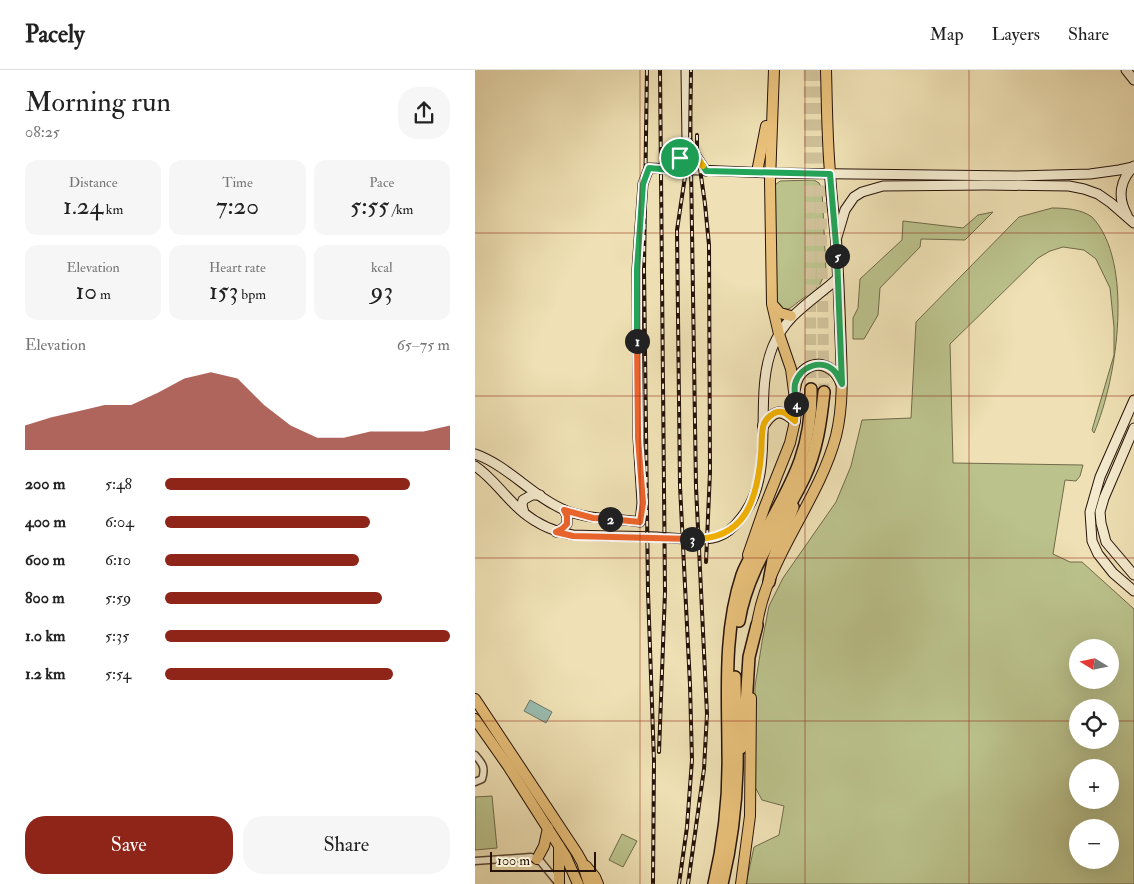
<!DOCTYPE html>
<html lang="en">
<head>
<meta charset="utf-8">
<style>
  :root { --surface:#fff; --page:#f6f6f6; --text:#222; --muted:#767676; --line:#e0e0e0; --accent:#8f2418 }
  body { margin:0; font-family:"IM FELL Double Pica",serif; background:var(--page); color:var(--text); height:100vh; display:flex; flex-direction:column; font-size:19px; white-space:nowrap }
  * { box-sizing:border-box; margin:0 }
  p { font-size:16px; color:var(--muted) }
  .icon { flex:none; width:28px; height:28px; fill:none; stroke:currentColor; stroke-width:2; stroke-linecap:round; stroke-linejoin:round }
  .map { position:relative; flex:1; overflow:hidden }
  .drawer { display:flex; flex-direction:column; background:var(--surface); width:475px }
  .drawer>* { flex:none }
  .needle { width:32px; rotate:280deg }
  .fabs { position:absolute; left:594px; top:569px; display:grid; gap:10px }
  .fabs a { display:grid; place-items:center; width:50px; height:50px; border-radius:50%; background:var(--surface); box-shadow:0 5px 20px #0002; font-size:25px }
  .scale { position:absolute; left:15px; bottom:12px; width:106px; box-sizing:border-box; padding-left:5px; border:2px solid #26130a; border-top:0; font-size:14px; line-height:18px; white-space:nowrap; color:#26130a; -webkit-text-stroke:4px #f5eccf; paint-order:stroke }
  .pin { position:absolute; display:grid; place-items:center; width:42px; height:42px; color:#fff; margin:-21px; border:2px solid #fff; border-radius:50%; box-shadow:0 1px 5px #0007 }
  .km { position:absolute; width:25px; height:25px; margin:-12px; border-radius:50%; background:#222; color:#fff; font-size:14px; line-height:25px; text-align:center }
  .round { display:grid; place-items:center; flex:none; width:52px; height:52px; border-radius:20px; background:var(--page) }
  .summary { display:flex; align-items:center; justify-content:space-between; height:85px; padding:0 25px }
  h1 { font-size:28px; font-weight:600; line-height:38px }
  .figures { display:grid; grid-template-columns:repeat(3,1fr); gap:8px; height:85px; padding:5px 25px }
  .figures div { display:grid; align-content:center; border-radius:12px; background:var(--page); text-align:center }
  .figures b { font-size:25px; font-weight:600 }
  .figures small { font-size:14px; font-weight:400 }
  .figures p { font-size:14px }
  .chart { height:140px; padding:10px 25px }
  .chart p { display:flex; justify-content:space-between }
  .chart svg { width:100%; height:90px; margin-top:5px; fill:var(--accent); opacity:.7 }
  .button { display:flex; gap:10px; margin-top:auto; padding:10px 25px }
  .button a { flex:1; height:58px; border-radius:20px; background:var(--accent); color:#fff; font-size:20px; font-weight:600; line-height:58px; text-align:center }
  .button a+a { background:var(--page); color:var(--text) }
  ul { padding:0 25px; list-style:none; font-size:16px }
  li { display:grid; grid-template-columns:80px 60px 1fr; align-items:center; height:38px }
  li i { height:12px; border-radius:6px; background:var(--accent) }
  header { display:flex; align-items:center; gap:30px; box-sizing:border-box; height:70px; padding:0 25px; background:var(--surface); border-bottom:1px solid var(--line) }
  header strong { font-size:24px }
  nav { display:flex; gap:28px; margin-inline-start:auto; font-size:18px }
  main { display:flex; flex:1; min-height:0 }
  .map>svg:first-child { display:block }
  .green { fill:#bbc28c; stroke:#706a4b; fill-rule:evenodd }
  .water { fill:#9abdb1; stroke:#6c796e }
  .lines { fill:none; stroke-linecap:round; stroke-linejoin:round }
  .secondary-tunnel { stroke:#d1c29b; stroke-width:9; stroke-dasharray:9 4.5; stroke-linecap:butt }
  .highway-tunnel { stroke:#d1c29b; stroke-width:11; stroke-dasharray:11 5.5; stroke-linecap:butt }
  .street-casing { stroke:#584635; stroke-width:9 }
  .secondary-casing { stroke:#26130a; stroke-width:11 }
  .primary-casing { stroke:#26130a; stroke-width:12 }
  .highway-casing { stroke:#26130a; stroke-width:14 }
  .street { stroke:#f5eccf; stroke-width:6 }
  .secondary { stroke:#f5eccf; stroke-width:9 }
  .primary { stroke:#e8c07a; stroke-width:10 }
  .highway { stroke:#e8c07a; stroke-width:11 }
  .rail-casing { stroke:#26130a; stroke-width:4 }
  .rail { stroke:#f5eccf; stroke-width:2; stroke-dasharray:5.5; stroke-linecap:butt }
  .split-1-casing { stroke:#fff; stroke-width:10 }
  .split-2-casing { stroke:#fff; stroke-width:10 }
  .split-3-casing { stroke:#fff; stroke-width:10 }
  .split-4-casing { stroke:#fff; stroke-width:10 }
  .split-5-casing { stroke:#fff; stroke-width:10 }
  .split-6-casing { stroke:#fff; stroke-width:10 }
  .split-7-casing { stroke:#fff; stroke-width:10 }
  .split-1 { stroke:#22a559; stroke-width:6 }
  .split-2 { stroke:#f0652b; stroke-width:6 }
  .split-3 { stroke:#f0652b; stroke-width:6 }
  .split-4 { stroke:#f5b400; stroke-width:6 }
  .split-5 { stroke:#22a559; stroke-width:6 }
  .split-6 { stroke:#22a559; stroke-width:6 }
  .split-7 { stroke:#f5b400; stroke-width:6 }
  .grid { fill:none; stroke:#8f2418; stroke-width:1; stroke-opacity:0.55 }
</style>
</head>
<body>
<header>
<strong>Pacely</strong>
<nav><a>Map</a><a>Layers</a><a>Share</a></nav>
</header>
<main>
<section class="drawer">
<div class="summary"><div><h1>Morning run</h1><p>08:25</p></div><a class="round"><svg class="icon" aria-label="share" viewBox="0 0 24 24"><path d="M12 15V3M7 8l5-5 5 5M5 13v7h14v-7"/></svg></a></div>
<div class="figures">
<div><p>Distance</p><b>1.24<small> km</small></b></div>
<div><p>Time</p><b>7:20</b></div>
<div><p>Pace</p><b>5:55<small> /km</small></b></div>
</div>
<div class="figures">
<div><p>Elevation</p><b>10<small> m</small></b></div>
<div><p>Heart rate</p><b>153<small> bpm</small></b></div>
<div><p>kcal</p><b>93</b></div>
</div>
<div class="chart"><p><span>Elevation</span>65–75 m</p>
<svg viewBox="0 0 160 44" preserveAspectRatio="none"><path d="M0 44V32L10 28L20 25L30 22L40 22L50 16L60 9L70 6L80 9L90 22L100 32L110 38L120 38L130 35L140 35L150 35L160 32V44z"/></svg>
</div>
<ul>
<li><b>200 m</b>5:48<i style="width:86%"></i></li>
<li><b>400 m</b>6:04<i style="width:72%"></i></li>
<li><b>600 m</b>6:10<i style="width:68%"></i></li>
<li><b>800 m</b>5:59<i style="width:76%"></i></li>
<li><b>1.0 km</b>5:35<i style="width:100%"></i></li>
<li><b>1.2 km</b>5:54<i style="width:80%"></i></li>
</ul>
<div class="button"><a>Save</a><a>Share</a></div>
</section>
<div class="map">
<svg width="659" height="814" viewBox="0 0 659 814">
  <rect width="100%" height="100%" fill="#efe1b5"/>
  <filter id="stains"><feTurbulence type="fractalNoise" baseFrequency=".004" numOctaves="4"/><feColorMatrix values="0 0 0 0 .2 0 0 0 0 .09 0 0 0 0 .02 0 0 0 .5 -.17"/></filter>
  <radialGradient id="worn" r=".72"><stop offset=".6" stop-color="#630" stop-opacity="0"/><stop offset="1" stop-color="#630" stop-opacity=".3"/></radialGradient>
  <g class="green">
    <path d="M339,110L344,113L347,119L351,202L344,216L314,239H308L301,233L300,115L305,111Z"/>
    <path d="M577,138C590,138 606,139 617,147C659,191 643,307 619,363L617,360L639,285V257L635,218L621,189L609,180L588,177L575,181L563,188L475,274L478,393L608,395L605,406L601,411L590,410L578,484L595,492H607L659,539V814H271L279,777L304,765L309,736L287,730L279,715L280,616L287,572L294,536L308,508L361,432L376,396L387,350L436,348L441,252L544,147ZM602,578H635V610H602ZM602,638H635V670H602ZM602,698H635V730H602ZM602,758H635V790H602Z"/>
    <path d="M518,142L490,170L446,169L445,177L405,218L403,245L389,269H378V248L383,238L385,209L427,170L428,151L488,158L503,145Z"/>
    <path d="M17,726L22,778L0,780V727Z"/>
    <path d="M147,764L162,771L148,797L134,790Z"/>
  </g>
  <path class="water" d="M55,630L77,642L71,653L49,641Z"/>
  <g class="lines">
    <path class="secondary-tunnel" d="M205,88L209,93L218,94L221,92L222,88"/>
    <g class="highway-tunnel">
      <path d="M334,0L336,319"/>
      <path d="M344,0L349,322"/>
    </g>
    <defs>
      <g id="street">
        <path d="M0,685C7,693 11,697 7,709L0,712"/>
        <path d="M0,791L56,787L66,792L84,814"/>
      </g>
      <g id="secondary">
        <path d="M651,0L659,10"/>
        <path d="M212,72L231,101"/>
        <path d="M196,100L205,88L212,72L211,0"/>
        <path d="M652,145C642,127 645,110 659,96"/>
        <path d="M362,167L370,140L379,127L387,122L408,116L511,115L594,116L609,119L623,124L636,133L659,153"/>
        <path d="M659,330L625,407L615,442L617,471L623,484L638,503L659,521"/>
        <path d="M659,358L629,428L625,442L626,453L631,472L659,505"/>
        <path d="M0,384C34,396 59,428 92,441C116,450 141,448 165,452L167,433L163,368L162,199L168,114L174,98L296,103L542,106L615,104L644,100L658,97"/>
        <path d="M0,396C15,406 24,419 37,432C53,449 74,461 98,465C126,466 154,466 182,467C201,468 223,472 242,467C252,464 260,456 266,448C304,402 276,329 298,276C312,243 338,231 363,208"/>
        <path d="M49,443L47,435L48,430L57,425H65"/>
        <path d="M81,462L87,459L92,454V446L89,440"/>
      </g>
      <g id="primary">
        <path d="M282,102L291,56"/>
        <path d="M298,235L305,243L316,246"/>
        <path d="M320,319C322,300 340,287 357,300C361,303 364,308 366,313"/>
        <path d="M288,356C299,340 305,338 320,351"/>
        <path d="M273,485L290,436L315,373L320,351L321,337L316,299L304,264L297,234L295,111L299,0"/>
        <path d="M281,561C289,490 343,434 361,366C370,329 366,291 365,253C364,225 363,198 361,170C359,147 356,125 355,102C352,68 352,34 351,0"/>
        <path d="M0,629L102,783L107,792L114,814"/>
        <path d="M0,649L33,696L91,787L103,814"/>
        <path d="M84,776V814"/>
        <path d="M62,789L69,776L73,758"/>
        <path d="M111,796L120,807L123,814"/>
        <path d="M266,814L275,746L276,628"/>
      </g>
      <g id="highway">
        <path d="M294,512L298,490L318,437"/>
        <path d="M264,551C273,497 306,456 329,408C342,381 346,351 349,322"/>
        <path d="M266,678L269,668L274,587L282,555"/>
        <path d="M239,814C249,771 254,726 253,682C253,623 248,562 267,505C272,491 282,477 289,464C317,412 337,381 336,319"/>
        <path d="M247,814C256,777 261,737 262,699C263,669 260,638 260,607"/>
      </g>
    </defs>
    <use href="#street" class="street-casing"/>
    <use href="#secondary" class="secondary-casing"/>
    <use href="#primary" class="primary-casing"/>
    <use href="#highway" class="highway-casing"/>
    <use href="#street" class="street"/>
    <use href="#secondary" class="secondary"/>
    <use href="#primary" class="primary"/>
    <use href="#highway" class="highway"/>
    <defs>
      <g id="rail">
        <path d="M172,0L169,198L173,522L179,691L178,814"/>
        <path d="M222,65V78L230,134L234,175L235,402L231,492"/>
        <path d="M184,682L190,522L185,0"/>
        <path d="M204,814L212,757L217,690L215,615L205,416L202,160L215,73L216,0"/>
        <path d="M213,814L229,699L232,644L221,417L216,96"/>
      </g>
    </defs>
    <use href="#rail" class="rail-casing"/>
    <use href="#rail" class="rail"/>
  </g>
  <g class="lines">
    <defs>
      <path id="split-1" d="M162,271V199L168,114L174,98L196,100L205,88"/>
      <path id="split-2" d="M135,449L165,452L168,433L163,368L162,271"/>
      <path id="split-3" d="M135,449L118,448L89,440L92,446V454L87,459L81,462L98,466L217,469"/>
      <path id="split-4" d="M217,469C270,470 282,430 286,385C287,376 286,366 288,357C289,350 299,340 307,342C312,343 316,348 320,351L321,334"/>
      <path id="split-5" d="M321,334C320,328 319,320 320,314C325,296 348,287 361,303C363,306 365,310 367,314L362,186"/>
      <path id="split-6" d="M228,96L231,101L355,104L362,186"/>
      <path id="split-7" d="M205,88L212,72L228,96"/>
    </defs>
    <use href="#split-1" class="split-1-casing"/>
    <use href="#split-2" class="split-2-casing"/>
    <use href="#split-3" class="split-3-casing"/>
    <use href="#split-4" class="split-4-casing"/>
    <use href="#split-5" class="split-5-casing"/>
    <use href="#split-6" class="split-6-casing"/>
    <use href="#split-7" class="split-7-casing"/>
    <use href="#split-1" class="split-1"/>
    <use href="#split-2" class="split-2"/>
    <use href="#split-3" class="split-3"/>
    <use href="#split-4" class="split-4"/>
    <use href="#split-5" class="split-5"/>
    <use href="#split-6" class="split-6"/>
    <use href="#split-7" class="split-7"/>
  </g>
  <path class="grid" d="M165,0V814M330,0V814M494,0V814M0,163H659M0,326H659M0,488H659M0,651H602M635,651H659"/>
  <rect width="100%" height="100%" filter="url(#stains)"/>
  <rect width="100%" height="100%" fill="url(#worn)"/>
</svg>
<div class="fabs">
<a><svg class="needle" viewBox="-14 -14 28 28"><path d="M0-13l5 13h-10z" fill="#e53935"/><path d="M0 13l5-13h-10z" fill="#767676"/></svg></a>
<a><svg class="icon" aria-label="locate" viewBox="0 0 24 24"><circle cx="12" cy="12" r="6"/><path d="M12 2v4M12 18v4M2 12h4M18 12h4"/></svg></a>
<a>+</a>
<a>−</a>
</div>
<div class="scale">100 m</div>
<div class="pin" style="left:205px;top:88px;background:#1e9e55"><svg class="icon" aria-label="arrive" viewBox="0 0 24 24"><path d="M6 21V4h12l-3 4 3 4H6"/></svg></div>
<b class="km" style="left:162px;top:271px">1</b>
<b class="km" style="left:135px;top:449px">2</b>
<b class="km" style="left:217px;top:469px">3</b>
<b class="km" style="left:321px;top:334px">4</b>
<b class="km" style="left:362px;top:186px">5</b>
</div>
</main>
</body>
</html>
